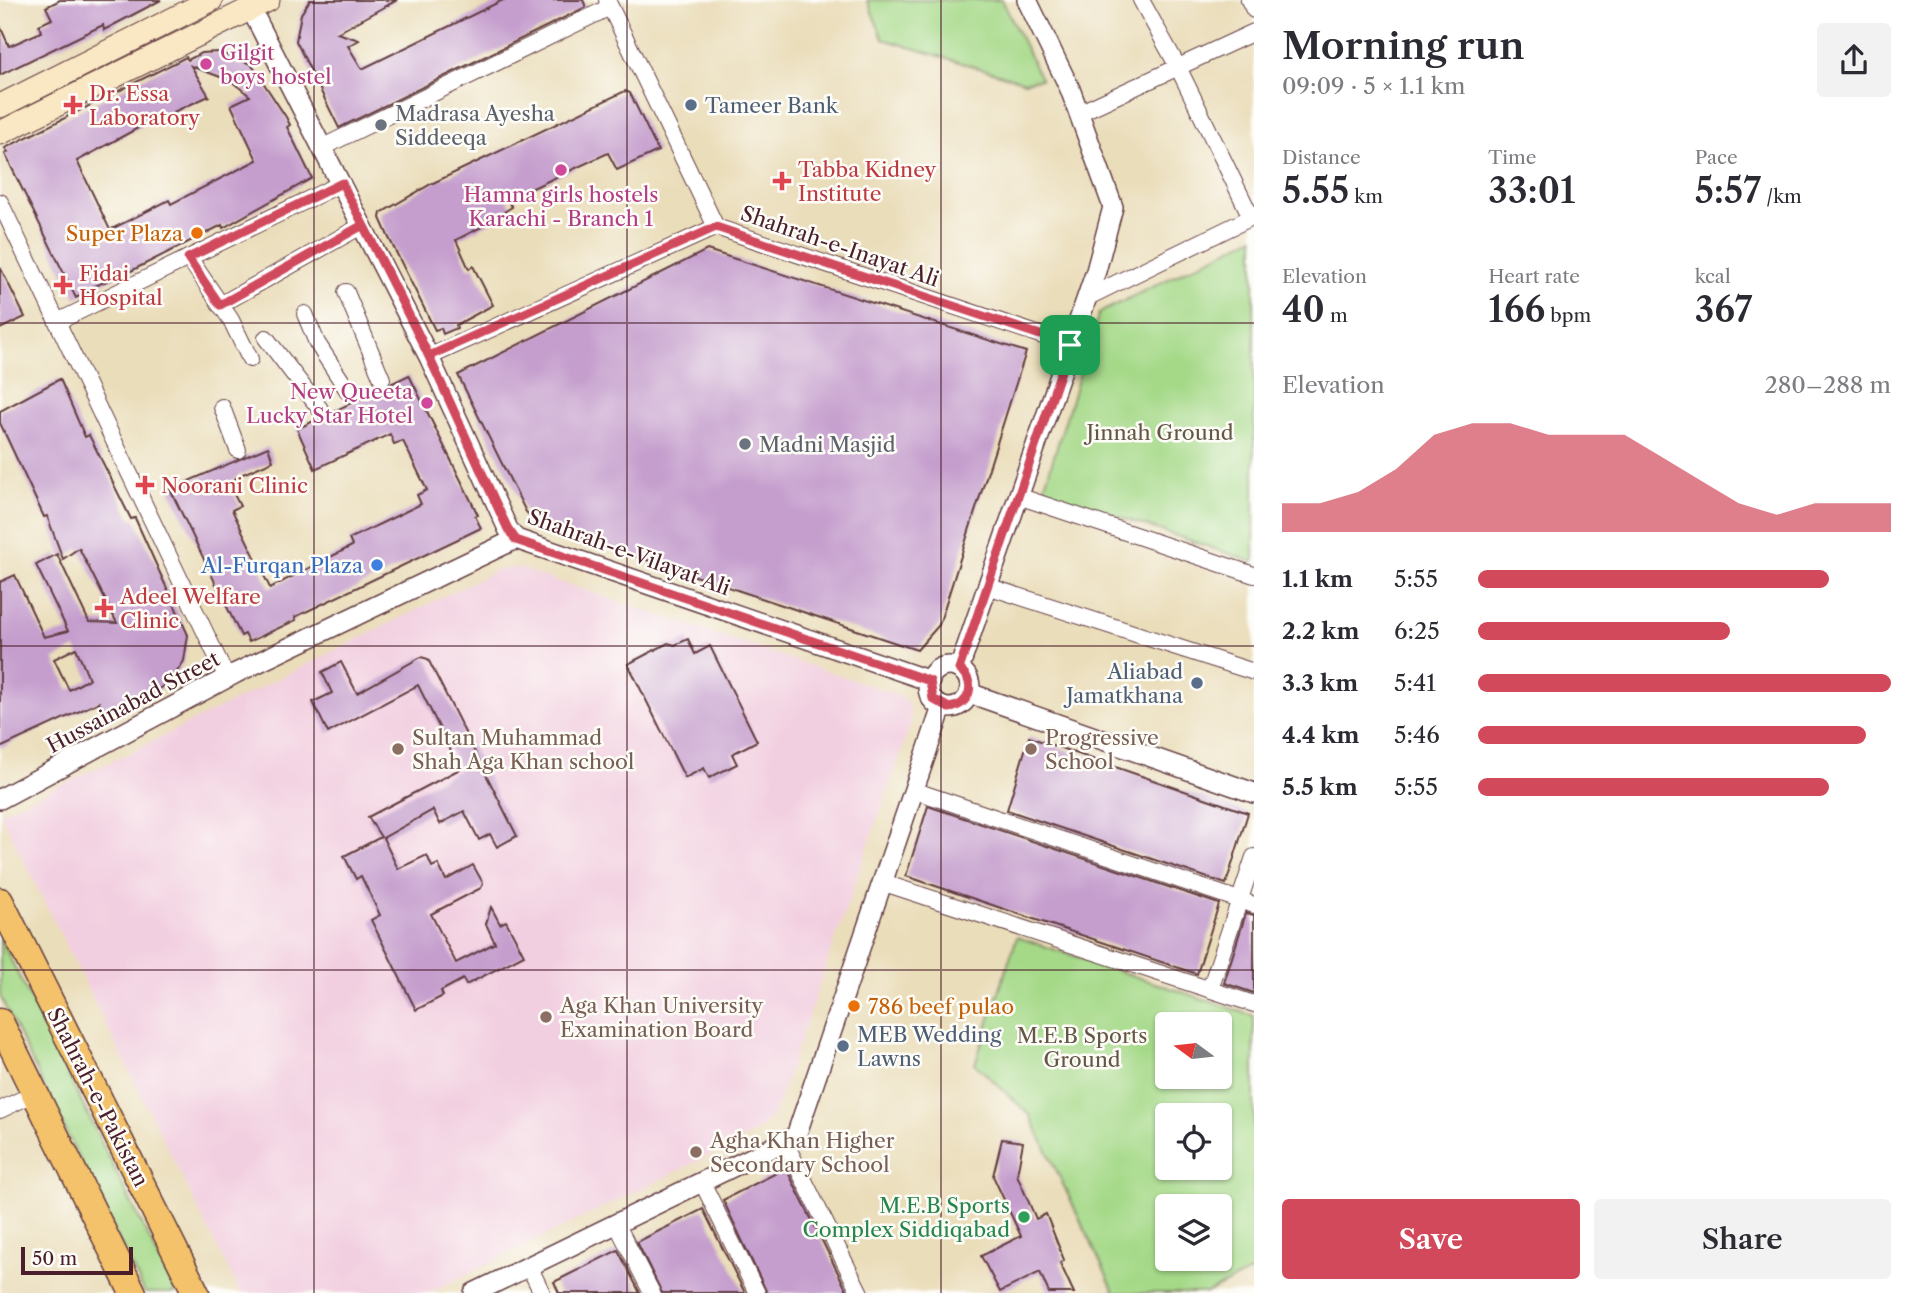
<!DOCTYPE html>
<html lang="en">
<head>
<meta charset="utf-8">
<style>
  :root { --surface:#fff; --page:#f2f2f3; --text:#2b2b33; --muted:#7c7c81; --accent:#d1495b }
  body { margin:0; font-family:"Libre Caslon Text",serif; background:var(--page); color:var(--text); height:100vh; display:flex; flex-direction:column; font-size:26px; white-space:nowrap }
  * { box-sizing:border-box; margin:0 }
  p { font-size:23px; color:var(--muted) }
  .icon { flex:none; width:38px; height:38px; fill:none; stroke:currentColor; stroke-width:2; stroke-linecap:round; stroke-linejoin:round }
  .map { position:relative; flex:1; overflow:hidden }
  .side { display:flex; flex-direction:column; background:var(--surface); width:665px }
  .side>* { flex:none }
  .needle { width:46px; rotate:285deg }
  .controls { position:absolute; left:1155px; top:1012px; display:grid; gap:14px }
  .controls a { display:grid; place-items:center; width:77px; height:77px; border-radius:7px; background:var(--surface); box-shadow:0 2px 5px #0004; font-size:35px }
  .scale { position:absolute; left:21px; bottom:18px; width:112px; box-sizing:border-box; padding-left:7px; border:4px solid #4a1f2b; border-top:0; font-size:19px; line-height:24px; white-space:nowrap; color:#4a1f2b; -webkit-text-stroke:5px #fdfcf7; paint-order:stroke }
  .pin { position:absolute; display:grid; place-items:center; width:60px; height:60px; color:#fff; margin:-30px; border-radius:14px; box-shadow:0 4px 10px #0006 }
  .round { display:grid; place-items:center; flex:none; width:74px; height:74px; border-radius:7px; background:var(--page) }
  .overview { display:flex; align-items:center; justify-content:space-between; height:119px; padding:0 28px }
  h1 { font-size:38px; font-weight:600; line-height:52px }
  .stats { display:grid; grid-template-columns:repeat(3,1fr); gap:10px; height:119px; padding:7px 28px }
  .stats div { display:grid; align-content:center }
  .stats b { font-size:35px; font-weight:600 }
  .stats small { font-size:19px; font-weight:400 }
  .stats p { font-size:19px }
  .chart { height:196px; padding:14px 28px }
  .chart p { display:flex; justify-content:space-between }
  .chart svg { width:100%; height:126px; margin-top:7px; fill:var(--accent); opacity:.7 }
  .button { display:flex; gap:14px; margin-top:auto; padding:14px 28px }
  .button a { flex:1; height:80px; border-radius:7px; background:var(--accent); color:#fff; font-size:28px; font-weight:600; line-height:80px; text-align:center }
  .button a+a { background:var(--page); color:var(--text) }
  ul { padding:0 28px; list-style:none; font-size:23px }
  li { display:grid; grid-template-columns:112px 84px 1fr; align-items:center; height:52px }
  li i { height:18px; border-radius:9px; background:var(--accent) }
  main { display:flex; flex:1; min-height:0 }
  .map>svg:first-child { display:block }
  .built { fill:#f2cfe0 }
  .green { fill:#a5d988; stroke:#787c5a; stroke-width:2; fill-rule:evenodd }
  .building { fill:#c59ecd; fill-rule:evenodd }
  .lines { fill:none; stroke-linecap:round; stroke-linejoin:round }
  .minor-casing { stroke:#623c40; stroke-width:18 }
  .tertiary-casing { stroke:#623c40; stroke-width:22 }
  .secondary-casing { stroke:#623c40; stroke-width:25 }
  .trunk-casing { stroke:#623c40; stroke-width:29 }
  .minor { stroke:#fff; stroke-width:16 }
  .tertiary { stroke:#fff; stroke-width:19 }
  .secondary { stroke:#fae7c3; stroke-width:23 }
  .trunk { stroke:#f3c26a; stroke-width:26 }
  .route-casing { stroke:#fff; stroke-width:14 }
  .route { stroke:#d1495b; stroke-width:9 }
  .grid { fill:none; stroke:#4a1f2b; stroke-width:2; stroke-opacity:0.55 }
  .hotel-dot { fill:#d1479c; stroke:#fdfcf7; stroke-width:2.5 }
  .health-dot { fill:#e0444e; stroke:#fdfcf7; stroke-width:2.5 }
  .service-dot { fill:#5c6f8a; stroke:#fdfcf7; stroke-width:2.5 }
  .worship-dot { fill:#6b7280; stroke:#fdfcf7; stroke-width:2.5 }
  .food-dot { fill:#e8710a; stroke:#fdfcf7; stroke-width:2.5 }
  .shop-dot { fill:#3f7fe0; stroke:#fdfcf7; stroke-width:2.5 }
  .education-dot { fill:#8d6e63; stroke:#fdfcf7; stroke-width:2.5 }
  .leisure-dot { fill:#2e9e5b; stroke:#fdfcf7; stroke-width:2.5 }
  .labels { text-anchor:middle; dominant-baseline:central; stroke-width:5; stroke-linejoin:round; paint-order:stroke }
  .hotel-label { font-size:21px; fill:#b23c85; stroke:#fdfcf7; text-anchor:start }
  .health-label { font-size:21px; fill:#be3a42; stroke:#fdfcf7; text-anchor:start }
  .service-label { font-size:21px; fill:#4e5e75; stroke:#fdfcf7; text-anchor:start }
  .worship-label { font-size:21px; fill:#5b616d; stroke:#fdfcf7; text-anchor:start }
  .food-label { font-size:21px; fill:#c56008; stroke:#fdfcf7; text-anchor:end }
  .street-label { font-size:21px; fill:#4a1f2b; stroke:#fdfcf7 }
  .park-label { font-size:21px; fill:#655747; stroke:#fdfcf7 }
  .shop-label { font-size:21px; fill:#366cbe; stroke:#fdfcf7; text-anchor:end }
  .education-label { font-size:21px; fill:#785e54; stroke:#fdfcf7; text-anchor:start }
  .leisure-label { font-size:21px; fill:#27864d; stroke:#fdfcf7; text-anchor:end }
</style>
</head>
<body>
<main>
<div class="map">
<svg width="1254" height="1293" viewBox="0 0 1254 1293">
  <rect width="100%" height="100%" fill="#fdfcf7"/>
  <filter id="ink" filterUnits="userSpaceOnUse"><feTurbulence type="fractalNoise" baseFrequency=".0143" numOctaves="2"/><feDisplacementMap in="SourceGraphic" scale="14" xChannelSelector="R" yChannelSelector="G"/><feConvolveMatrix kernelMatrix="1 2 1 2 8 2 1 2 1" color-interpolation-filters="sRGB"/></filter>
  <filter id="wash" filterUnits="userSpaceOnUse"><feTurbulence type="fractalNoise" baseFrequency=".00686" numOctaves="4" result="noise"/><feDisplacementMap in="SourceGraphic" scale="28" xChannelSelector="R" yChannelSelector="G"/><feGaussianBlur stdDeviation="1.57" result="paint"/><feColorMatrix in="noise" values="0 0 0 0 0 0 0 0 0 0 0 0 0 0 0 0 0 1.4 0 .05"/><feComposite in="paint" operator="in"/></filter>
  <g filter="url(#wash)">
    <rect width="100%" height="100%" fill="#eaddba"/>
    <path class="built" d="M518,568L901,696L909,706L911,723L774,1114L755,1133L429,1293H240L0,813L119,758L497,570Z"/>
    <g class="green">
      <path d="M867,0H1002L1041,79L1025,82L883,39Z"/>
      <path d="M1254,237V562L1043,491L1099,313Z"/>
      <path d="M1017,937L1254,1016V1270L1207,1293H1115L1030,1115L975,1064ZM1167,1024H1220V1076H1167ZM1167,1115H1220V1167H1167ZM1167,1206H1220V1258H1167Z"/>
      <path d="M0,938L176,1293H145L0,996Z"/>
    </g>
    <g id="blocks">
      <g class="building">
        <path d="M60,0H161L104,30L103,25L0,75V26L9,46L12,45L41,32L39,25L52,19L46,7Z"/>
        <path d="M310,0H397L337,33L359,40L348,46L362,69L503,0H583L586,7L339,128L296,41L301,14Z"/>
        <path d="M218,52L251,64L286,117L290,125L287,127L312,178L223,228L222,225L131,271L90,288L91,290L76,298L5,154L8,152L5,148L186,57L188,60L201,53ZM191,66L231,81L250,96L231,105L257,160L171,204L169,200L110,230L77,161L138,128L209,96Z"/>
        <path d="M625,91L630,93L658,151L617,170L608,153L507,200L512,207L499,215L501,217L456,240L469,269L473,266L493,305L456,325L457,328L443,334L441,328L435,330L388,236L380,218L381,213L431,184Z"/>
        <path d="M707,250L1026,352L939,625L917,650L539,524L526,512L458,375Z"/>
        <path d="M0,267L25,317L0,329Z"/>
        <path d="M409,375L478,515L475,516L481,528L295,617L296,620L249,642L245,634L241,636L170,489L268,447L273,461L238,476L229,485L240,506L232,510L270,588L352,546L349,539L421,504L417,495L427,490L403,441L394,444L390,434L315,469L297,429Z"/>
        <path d="M60,379L85,437L89,435L131,519L135,518L188,635L184,661L172,679L155,692L103,713L99,702L0,748V582L15,575L44,637L68,631L36,565L57,554L89,622L117,623L79,548L63,559L47,516L44,517L0,423V411ZM76,648L89,679L69,690L54,659Z"/>
        <path d="M688,639L695,654L710,646L757,741L732,754L737,764L709,778L704,768L685,778L628,664L668,643L675,645Z"/>
        <path d="M421,657L428,659L517,836L497,847L490,834L479,840L464,811L440,824L433,810L383,838L398,869L427,855L432,867L438,864L446,880L473,865L483,883L481,888L431,914L456,963L495,943L486,924L491,907L500,924L506,921L524,955L466,985L463,979L441,991L443,996L416,1010L371,920L380,915L361,876L356,879L344,856L381,837L368,817L460,769L418,685L328,733L313,702L332,693L322,672L341,662L357,693Z"/>
        <path d="M1029,737L1248,813L1226,884L1007,810Z"/>
        <path d="M928,806L1219,904L1197,974L906,876Z"/>
        <path d="M1246,913L1254,915V993L1224,983Z"/>
        <path d="M1002,1139L1023,1142L1017,1175L1036,1219L1046,1214L1064,1260L1060,1263L1074,1293H1049L1040,1272L1000,1292L981,1256L1021,1236L993,1176Z"/>
        <path d="M786,1168L848,1293H767L723,1200Z"/>
        <path d="M703,1209L745,1293H662L637,1242Z"/>
        <path d="M618,1250L640,1293H559L554,1282Z"/>
      </g>
    </g>
  </g>
  <g filter="url(#ink)">
    <use href="#blocks" fill-opacity="0" stroke="#623c40" stroke-width="2"/>
    <g class="lines">
      <defs>
        <g id="minor">
          <path d="M607,0L716,227L1070,345"/>
          <path d="M1141,0L1178,67L1251,217"/>
          <path d="M1249,0L1254,10"/>
          <path d="M1079,113L1254,32"/>
          <path d="M323,147L610,7"/>
          <path d="M0,202L227,678"/>
          <path d="M189,258L231,320L250,359"/>
          <path d="M346,292L382,379"/>
          <path d="M1086,298L1254,216"/>
          <path d="M220,305L363,225"/>
          <path d="M305,314L317,343L350,394"/>
          <path d="M57,322L342,183"/>
          <path d="M266,338L320,409"/>
          <path d="M429,357L716,227"/>
          <path d="M222,407L238,450"/>
          <path d="M1018,496L1254,575"/>
          <path d="M987,586L1254,672"/>
          <path d="M916,791L1254,905"/>
          <path d="M884,883L1254,1004"/>
          <path d="M1210,989L1254,857"/>
          <path d="M0,1110L35,1093"/>
          <path d="M785,1142L860,1293"/>
          <path d="M702,1182L757,1293"/>
          <path d="M616,1223L652,1293"/>
          <path d="M529,1266L542,1293"/>
        </g>
        <g id="tertiary">
          <path d="M251,9L429,357L508,529L516,539L930,681"/>
          <circle cx="949" cy="687" r="21"/>
          <path d="M959,669L1096,271L1113,207L1070,89L1027,0"/>
          <path d="M969,693L1254,793"/>
          <path d="M0,799L236,673L516,539"/>
          <path d="M474,1293L796,1136L942,707"/>
        </g>
        <g id="secondary">
          <path d="M0,106L211,0"/>
          <path d="M0,133L268,0"/>
        </g>
        <g id="trunk">
          <path d="M0,901L196,1293"/>
          <path d="M0,1022L133,1293"/>
        </g>
      </defs>
      <use href="#minor" class="minor-casing"/>
      <use href="#tertiary" class="tertiary-casing"/>
      <use href="#secondary" class="secondary-casing"/>
      <use href="#trunk" class="trunk-casing"/>
      <use href="#minor" class="minor"/>
      <use href="#tertiary" class="tertiary"/>
      <use href="#secondary" class="secondary"/>
      <use href="#trunk" class="trunk"/>
    </g>
  </g>
  <g class="lines" filter="url(#ink)">
    <defs>
      <path id="route" d="M1070,345L716,227L429,356L363,225L220,305L188,258L342,183C371,241 403,300 430,359C457,416 481,473 508,529L516,540L930,681L933,699L949,708C971,705 977,682 959,669L1070,345"/>
    </defs>
    <use href="#route" class="route-casing"/>
    <use href="#route" class="route"/>
  </g>
  <path class="grid" d="M314,0V1293M627,0V1293M941,0V1293M0,323H1254M0,646H1254M0,970H1254"/>
  <g class="hotel-dot">
    <circle cx="206" cy="64" r="7"/>
    <circle cx="561" cy="170" r="7"/>
    <circle cx="427" cy="403" r="7"/>
  </g>
  <g class="health-dot">
    <path d="M69.5 94.5h7v7h7v7h-7v7h-7v-7h-7v-7h7z"/>
    <path d="M778.5 170.5h7v7h7v7h-7v7h-7v-7h-7v-7h7z"/>
    <path d="M59.5 274.5h7v7h7v7h-7v7h-7v-7h-7v-7h7z"/>
    <path d="M141.5 474.5h7v7h7v7h-7v7h-7v-7h-7v-7h7z"/>
    <path d="M100.5 597.5h7v7h7v7h-7v7h-7v-7h-7v-7h7z"/>
  </g>
  <g class="service-dot">
    <circle cx="691" cy="105" r="7"/>
    <circle cx="1197" cy="683" r="7"/>
    <circle cx="843" cy="1046" r="7"/>
  </g>
  <g class="worship-dot">
    <circle cx="381" cy="125" r="7"/>
    <circle cx="745" cy="444" r="7"/>
  </g>
  <g class="food-dot">
    <circle cx="197" cy="233" r="7"/>
    <circle cx="854" cy="1006" r="7"/>
  </g>
  <circle class="shop-dot" cx="377" cy="565" r="7"/>
  <g class="education-dot">
    <circle cx="398" cy="749" r="7"/>
    <circle cx="1031" cy="749" r="7"/>
    <circle cx="546" cy="1017" r="7"/>
    <circle cx="696" cy="1152" r="7"/>
  </g>
  <circle class="leisure-dot" cx="1024" cy="1217" r="7"/>
  <g class="labels">
    <g class="hotel-label">
      <text x="220" y="52">Gilgit<tspan x="220" dy="24">boys hostel</tspan></text>
      <text x="561" y="194" text-anchor="middle">Hamna girls hostels<tspan x="561" dy="24">Karachi - Branch 1</tspan></text>
      <text x="413" y="391" text-anchor="end">New Queeta<tspan x="413" dy="24">Lucky Star Hotel</tspan></text>
    </g>
    <g class="health-label">
      <text x="89" y="93">Dr. Essa<tspan x="89" dy="24">Laboratory</tspan></text>
      <text x="798" y="169">Tabba Kidney<tspan x="798" dy="24">Institute</tspan></text>
      <text x="79" y="273">Fidai<tspan x="79" dy="24">Hospital</tspan></text>
      <text x="161" y="485">Noorani Clinic</text>
      <text x="120" y="596">Adeel Welfare<tspan x="120" dy="24">Clinic</tspan></text>
    </g>
    <g class="service-label">
      <text x="705" y="105">Tameer Bank</text>
      <text x="1183" y="671" text-anchor="end">Aliabad<tspan x="1183" dy="24">Jamatkhana</tspan></text>
      <text x="857" y="1034">MEB Wedding<tspan x="857" dy="24">Lawns</tspan></text>
    </g>
    <g class="worship-label">
      <text x="395" y="113">Madrasa Ayesha<tspan x="395" dy="24">Siddeeqa</tspan></text>
      <text x="759" y="444">Madni Masjid</text>
    </g>
    <g class="food-label">
      <text x="183" y="233">Super Plaza</text>
      <text x="868" y="1006" text-anchor="start">786 beef pulao</text>
    </g>
    <g class="street-label">
      <text transform="translate(840 246) rotate(19)">Shahrah-e-Inayat Ali</text>
      <text transform="translate(629 552) rotate(20)">Shahrah-e-Vilayat Ali</text>
      <text transform="translate(133 702) rotate(-28)">Hussainabad Street</text>
      <text transform="translate(98 1097) rotate(63)">Shahrah-e-Pakistan</text>
    </g>
    <g class="park-label">
      <text x="1160" y="432">Jinnah Ground</text>
      <text x="1082" y="1035">M.E.B Sports<tspan x="1082" dy="24">Ground</tspan></text>
    </g>
    <g class="shop-label">
      <text x="363" y="565">Al-Furqan Plaza</text>
    </g>
    <g class="education-label">
      <text x="412" y="737">Sultan Muhammad<tspan x="412" dy="24">Shah Aga Khan school</tspan></text>
      <text x="1045" y="737">Progressive<tspan x="1045" dy="24">School</tspan></text>
      <text x="560" y="1005">Aga Khan University<tspan x="560" dy="24">Examination Board</tspan></text>
      <text x="710" y="1140">Agha Khan Higher<tspan x="710" dy="24">Secondary School</tspan></text>
    </g>
    <g class="leisure-label">
      <text x="1010" y="1205">M.E.B Sports<tspan x="1010" dy="24">Complex Siddiqabad</tspan></text>
    </g>
  </g>
</svg>
<div class="controls">
<a><svg class="needle" viewBox="-14 -14 28 28"><path d="M0-13l5 13h-10z" fill="#e53935"/><path d="M0 13l5-13h-10z" fill="#7c7c81"/></svg></a>
<a><svg class="icon" aria-label="locate" viewBox="0 0 24 24"><circle cx="12" cy="12" r="6"/><path d="M12 2v4M12 18v4M2 12h4M18 12h4"/></svg></a>
<a><svg class="icon" aria-label="layers" viewBox="0 0 24 24"><path d="M12 4l9 5-9 5-9-5zM3 14l9 5 9-5"/></svg></a>
</div>
<div class="scale">50 m</div>
<div class="pin" style="left:1070px;top:345px;background:#1e9e55"><svg class="icon" aria-label="arrive" viewBox="0 0 24 24"><path d="M6 21V4h12l-3 4 3 4H6"/></svg></div>
</div>
<section class="side">
<div class="overview"><div><h1>Morning run</h1><p>09:09 · 5 × 1.1 km</p></div><a class="round"><svg class="icon" aria-label="share" viewBox="0 0 24 24"><path d="M12 15V3M7 8l5-5 5 5M5 13v7h14v-7"/></svg></a></div>
<div class="stats">
<div><p>Distance</p><b>5.55<small> km</small></b></div>
<div><p>Time</p><b>33:01</b></div>
<div><p>Pace</p><b>5:57<small> /km</small></b></div>
</div>
<div class="stats">
<div><p>Elevation</p><b>40<small> m</small></b></div>
<div><p>Heart rate</p><b>166<small> bpm</small></b></div>
<div><p>kcal</p><b>367</b></div>
</div>
<div class="chart"><p><span>Elevation</span>280–288 m</p>
<svg viewBox="0 0 160 44" preserveAspectRatio="none"><path d="M0 44V34L10 34L20 30L30 22L40 10L50 6L60 6L70 10L80 10L90 10L100 18L110 26L120 34L130 38L140 34L150 34L160 34V44z"/></svg>
</div>
<ul>
<li><b>1.1 km</b>5:55<i style="width:85%"></i></li>
<li><b>2.2 km</b>6:25<i style="width:61%"></i></li>
<li><b>3.3 km</b>5:41<i style="width:100%"></i></li>
<li><b>4.4 km</b>5:46<i style="width:94%"></i></li>
<li><b>5.5 km</b>5:55<i style="width:85%"></i></li>
</ul>
<div class="button"><a>Save</a><a>Share</a></div>
</section>
</main>
</body>
</html>
